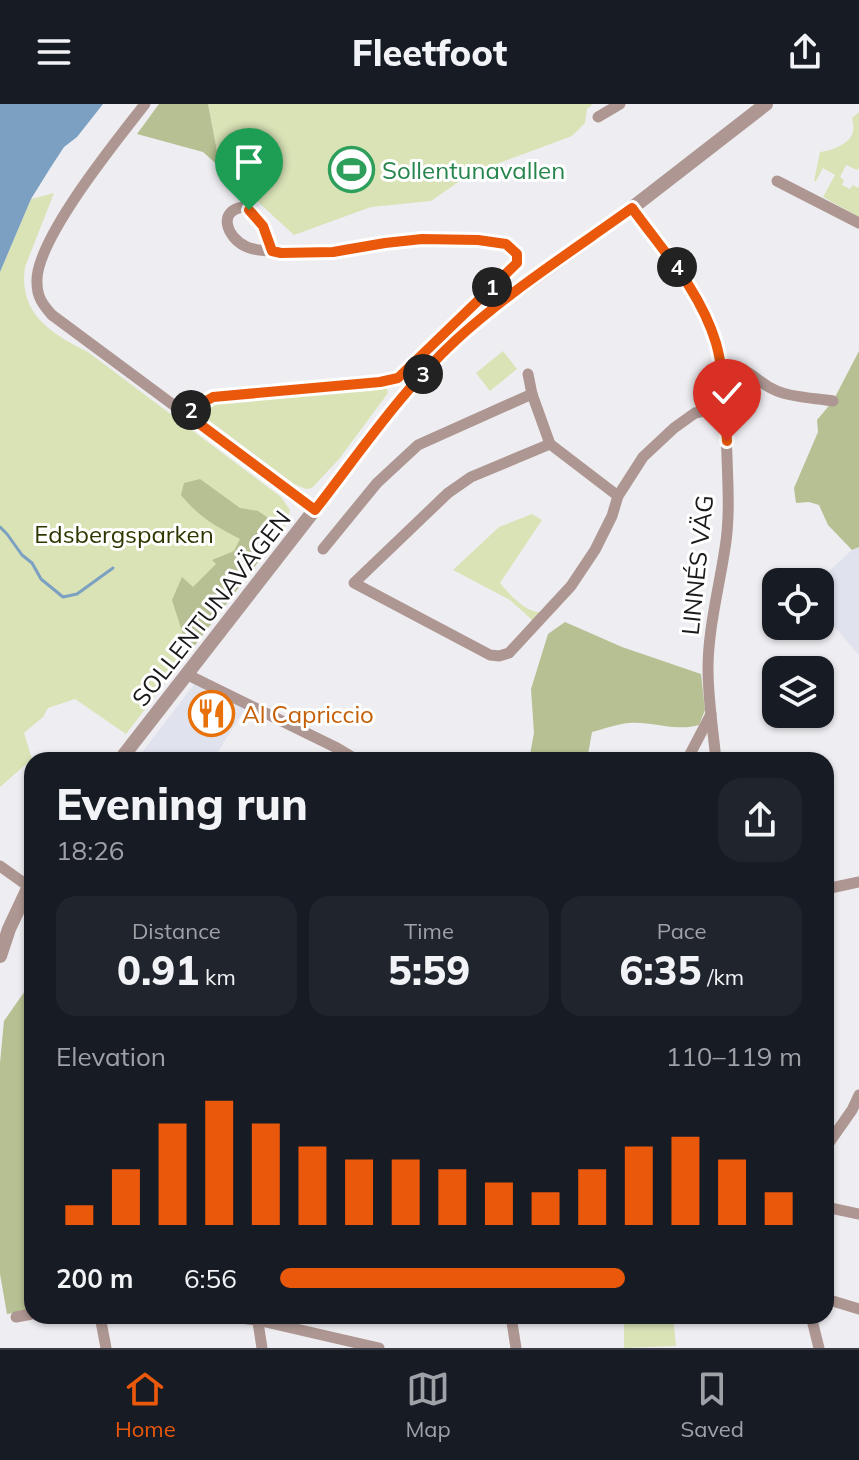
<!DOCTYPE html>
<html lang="en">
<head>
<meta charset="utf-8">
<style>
  :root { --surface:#171b24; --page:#20242c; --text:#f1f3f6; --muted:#9ea1a6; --line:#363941; --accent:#ea580c }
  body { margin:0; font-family:Mulish,sans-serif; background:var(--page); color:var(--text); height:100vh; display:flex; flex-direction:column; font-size:30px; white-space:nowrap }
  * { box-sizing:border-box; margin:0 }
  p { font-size:26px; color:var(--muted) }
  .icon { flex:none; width:44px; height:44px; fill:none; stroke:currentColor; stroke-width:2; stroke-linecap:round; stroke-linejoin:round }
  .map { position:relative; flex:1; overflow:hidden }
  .side { position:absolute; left:24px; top:648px; width:810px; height:572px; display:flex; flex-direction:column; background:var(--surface); border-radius:24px; box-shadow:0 2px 6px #0004 }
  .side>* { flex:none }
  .tools { position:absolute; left:762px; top:464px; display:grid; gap:16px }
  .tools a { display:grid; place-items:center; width:72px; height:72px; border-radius:16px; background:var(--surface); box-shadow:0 2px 6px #0004; font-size:40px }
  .pin { position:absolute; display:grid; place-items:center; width:68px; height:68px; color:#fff; margin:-82px -34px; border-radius:50% 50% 50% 0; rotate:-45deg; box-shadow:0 0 8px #0007 }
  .pin .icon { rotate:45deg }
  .km { position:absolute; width:40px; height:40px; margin:-20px; border-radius:50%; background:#222; color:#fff; font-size:22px; line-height:40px; text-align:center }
  .round { display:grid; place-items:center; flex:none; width:84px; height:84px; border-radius:24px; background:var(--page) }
  .summary { display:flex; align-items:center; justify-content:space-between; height:136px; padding:0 32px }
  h1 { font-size:44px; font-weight:800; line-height:60px }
  .stats { display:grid; grid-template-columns:repeat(3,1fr); gap:12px; height:136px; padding:8px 32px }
  .stats div { display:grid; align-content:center; border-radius:20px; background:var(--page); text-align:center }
  .stats b { font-size:40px; font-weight:800 }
  .stats small { font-size:22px; font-weight:400 }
  .stats p { font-size:22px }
  .chart { height:224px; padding:16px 32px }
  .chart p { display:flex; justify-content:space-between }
  .chart svg { width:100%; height:144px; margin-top:8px; stroke:var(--accent); stroke-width:6 }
  ul { padding:0 32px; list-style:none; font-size:26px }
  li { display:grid; grid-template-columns:128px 96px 1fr; align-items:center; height:60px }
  li i { height:20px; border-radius:10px; background:var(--accent) }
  header { display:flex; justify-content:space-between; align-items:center; height:104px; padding:0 32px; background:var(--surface); font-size:36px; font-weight:800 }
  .tabs { display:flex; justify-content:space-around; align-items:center; height:112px; border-top:2px solid var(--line); background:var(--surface); font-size:22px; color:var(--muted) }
  .tabs a { display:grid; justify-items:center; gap:4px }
  .tabs .on { color:var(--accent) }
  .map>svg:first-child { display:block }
  .built { fill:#e0e2ed }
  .green { fill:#d9e3b6 }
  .forest { fill:#b6c092 }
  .water { fill:#7ba0c1 }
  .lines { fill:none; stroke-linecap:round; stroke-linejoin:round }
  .stream { stroke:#7ba0c1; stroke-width:3 }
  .minor { stroke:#ae9792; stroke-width:11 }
  .tertiary { stroke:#ae9792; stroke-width:14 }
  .route-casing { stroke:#fff; stroke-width:16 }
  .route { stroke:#ea580c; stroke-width:10 }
  .labels { text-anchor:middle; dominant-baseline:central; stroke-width:6; stroke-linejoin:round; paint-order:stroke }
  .leisure-label { font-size:24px; fill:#27864d; stroke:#fff; text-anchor:start }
  .park-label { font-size:24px; fill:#2f3700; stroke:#fff }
  .street-label { font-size:24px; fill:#19191a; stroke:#fff }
  .food-label { font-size:24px; fill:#c56008; stroke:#fff; text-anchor:start }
</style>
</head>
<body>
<header><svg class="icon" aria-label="menu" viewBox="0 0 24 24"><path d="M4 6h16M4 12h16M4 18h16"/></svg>Fleetfoot<svg class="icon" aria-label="share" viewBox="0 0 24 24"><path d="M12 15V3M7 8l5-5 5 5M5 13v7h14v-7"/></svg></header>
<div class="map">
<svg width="859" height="1244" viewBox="0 0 859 1244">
  <rect width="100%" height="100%" fill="#eeeef2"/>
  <g class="built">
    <path d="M859,443V551L820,506V478H817L852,446Z"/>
    <path d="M196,578L246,603L213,656H136Z"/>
  </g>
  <g class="green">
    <path d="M208,0H593L587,5L585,19L572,32L470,70L431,97L371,103L294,131L220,63Z"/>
    <path d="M859,8V64L857,66L846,61L840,73L844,76L842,81L850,85L853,81L858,84L859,82V113L823,93L835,71L823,64L816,77H814L820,48C831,47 850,40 853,28C854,23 853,18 852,14Z"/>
    <path d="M54,89L25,163C18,210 52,230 88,248L281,393L290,406L285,422L126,630L75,595L48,604L43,613L24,629L32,655L0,683V168L31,95Z"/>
    <path d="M503,247L517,265L490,287L476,269Z"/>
    <path d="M386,281L388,289L339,355L312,384L306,385L294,380L207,315L208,304L213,299Z"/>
    <path d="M532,410L542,416L500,479C510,491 527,510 543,508L532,519L531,515L510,496L453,466L499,423Z"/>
    <path d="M624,1212H673L676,1242L624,1244Z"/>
  </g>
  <g class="forest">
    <path d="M159,0H208L220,63L203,48L137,30Z"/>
    <path d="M859,247V443L852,446L828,421L819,401L809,398L796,399L794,384L818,328L817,316L833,297Z"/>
    <path d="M200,375L240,404L258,407L279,421L281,428L189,549L172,496L182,473L193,483L216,460L212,456L234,447L240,435C215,422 199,413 181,391L184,379Z"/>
    <path d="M565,518L622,543L701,570L705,606L699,621C677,628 652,617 629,619C617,620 604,625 592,628L587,656H529L534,629L531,585L548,530Z"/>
    <path d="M27,884L32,892V1206L7,1210L0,1170V959L4,917Z"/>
  </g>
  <path class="water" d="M0,0H103L77,33L64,43L49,66L31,95L0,168Z"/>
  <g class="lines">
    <path class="stream" d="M0,423L7,430L22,451L32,459L41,475L63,493L77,490L113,464"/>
    <g class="minor">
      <path d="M145,0C118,35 34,137 37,179C37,193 43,201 52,211L315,406"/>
      <path d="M598,13L620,0"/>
      <path d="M777,77L859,119"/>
      <path d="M632,104C657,138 687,170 704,209C724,254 725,304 727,353C728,383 730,414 725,444C719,484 708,525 708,565C708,595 713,626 716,656"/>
      <path d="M721,263C756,263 750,276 777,287C794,294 815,294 833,297"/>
      <path d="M528,270L532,290L550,340"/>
      <path d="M185,309L213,293L380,278L398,274L517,159V150C499,134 483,136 459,136C434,135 410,135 385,139C352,143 315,153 281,149C277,149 273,147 269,147C260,146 252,146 245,142C227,133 217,107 243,103C261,112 267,128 272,147"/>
      <path d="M618,392L550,340L471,373L448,389L354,479L490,551L499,552L509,549L571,482L595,446L612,412L618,392L643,353L674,324L695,309L724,303"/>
      <path d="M323,445L377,379L418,341L532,290"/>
      <path d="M186,570L337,644L357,656"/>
      <path d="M687,656L711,610"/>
      <path d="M0,762L28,782"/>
      <path d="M826,785L859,778"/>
      <path d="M826,1043L852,1006L859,991"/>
      <path d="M826,1103L859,1110"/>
      <path d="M826,1195L859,1205"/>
      <path d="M100,1212L106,1244"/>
      <path d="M223,1212L257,1216L379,1244"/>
      <path d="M257,1212L262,1244"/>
      <path d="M511,1212L516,1244"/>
      <path d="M811,1212L819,1244"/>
      <path d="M16,1213L32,1210"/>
    </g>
    <g class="tertiary">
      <path d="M120,656L414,278L454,238L496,202L632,104L766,0"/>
      <path d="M0,852L9,825L32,776"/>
    </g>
  </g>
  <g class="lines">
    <defs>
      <path id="route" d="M249,106L263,122L272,147L281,149L333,148L385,139L422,135L478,136L506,140L517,150V159L398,274L380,278L213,293L185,309L315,406C360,348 402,286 456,236C510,187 572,147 632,104C663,147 700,186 716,239C725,271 724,305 727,337"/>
    </defs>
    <use href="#route" class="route-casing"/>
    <use href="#route" class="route"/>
  </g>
  <defs>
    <symbol id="stadium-ring" viewBox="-11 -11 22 22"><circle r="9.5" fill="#fff" stroke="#2e9e5b" stroke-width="1.5"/><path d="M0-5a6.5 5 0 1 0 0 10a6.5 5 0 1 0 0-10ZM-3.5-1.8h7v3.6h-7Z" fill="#2e9e5b"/></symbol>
    <symbol id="restaurant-ring" viewBox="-11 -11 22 22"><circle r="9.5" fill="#fff" stroke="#e8710a" stroke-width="1.5"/><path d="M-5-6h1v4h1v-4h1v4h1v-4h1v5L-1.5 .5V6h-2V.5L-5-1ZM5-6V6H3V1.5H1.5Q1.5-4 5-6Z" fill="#e8710a"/></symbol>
  </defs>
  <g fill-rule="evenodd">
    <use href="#stadium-ring" x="326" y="40" width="51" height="51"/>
    <use href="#restaurant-ring" x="186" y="584" width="51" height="51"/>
  </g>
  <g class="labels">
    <g class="leisure-label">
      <text x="382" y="66">Sollentunavallen</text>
    </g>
    <g class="park-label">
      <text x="124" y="430">Edsbergsparken</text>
    </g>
    <g class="street-label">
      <text transform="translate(697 461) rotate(-84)">LINNÉS VÄG</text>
      <text transform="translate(211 504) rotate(-52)">SOLLENTUNAVÄGEN</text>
    </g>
    <g class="food-label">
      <text x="242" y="610">Al Capriccio</text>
    </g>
  </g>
</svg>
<div class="tools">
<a><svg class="icon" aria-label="locate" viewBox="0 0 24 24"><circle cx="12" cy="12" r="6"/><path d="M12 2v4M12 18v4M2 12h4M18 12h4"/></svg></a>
<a><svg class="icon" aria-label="layers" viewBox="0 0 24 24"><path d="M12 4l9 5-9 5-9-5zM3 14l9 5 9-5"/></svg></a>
</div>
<div class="pin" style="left:249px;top:106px;background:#1e9e55"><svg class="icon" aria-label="arrive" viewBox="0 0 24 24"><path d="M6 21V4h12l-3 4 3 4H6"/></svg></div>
<div class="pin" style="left:727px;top:337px;background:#d93025"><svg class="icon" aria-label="check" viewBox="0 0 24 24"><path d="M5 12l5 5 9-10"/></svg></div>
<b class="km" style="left:492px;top:183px">1</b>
<b class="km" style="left:191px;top:306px">2</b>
<b class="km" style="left:423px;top:270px">3</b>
<b class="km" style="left:677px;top:163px">4</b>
<section class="side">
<div class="summary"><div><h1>Evening run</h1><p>18:26</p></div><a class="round"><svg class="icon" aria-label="share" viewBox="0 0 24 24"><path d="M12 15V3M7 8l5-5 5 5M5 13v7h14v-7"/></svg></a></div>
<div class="stats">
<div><p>Distance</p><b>0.91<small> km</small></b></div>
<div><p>Time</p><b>5:59</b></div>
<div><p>Pace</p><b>6:35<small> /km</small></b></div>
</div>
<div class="chart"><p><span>Elevation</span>110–119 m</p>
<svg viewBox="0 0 160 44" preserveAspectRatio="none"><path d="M5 44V38M15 44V27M25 44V13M35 44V6M45 44V13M55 44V20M65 44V24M75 44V24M85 44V27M95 44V31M105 44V34M115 44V27M125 44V20M135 44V17M145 44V24M155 44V34"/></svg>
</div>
<ul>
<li><b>200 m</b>6:56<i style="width:66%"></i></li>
</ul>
</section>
</div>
<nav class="tabs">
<a class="on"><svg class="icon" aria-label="home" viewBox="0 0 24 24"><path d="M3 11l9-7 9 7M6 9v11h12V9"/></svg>Home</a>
<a><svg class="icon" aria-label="map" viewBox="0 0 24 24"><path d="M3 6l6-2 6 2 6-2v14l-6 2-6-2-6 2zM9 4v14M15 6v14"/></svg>Map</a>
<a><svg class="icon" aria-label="saved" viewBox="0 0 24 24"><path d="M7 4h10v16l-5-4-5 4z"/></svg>Saved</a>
</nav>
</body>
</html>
